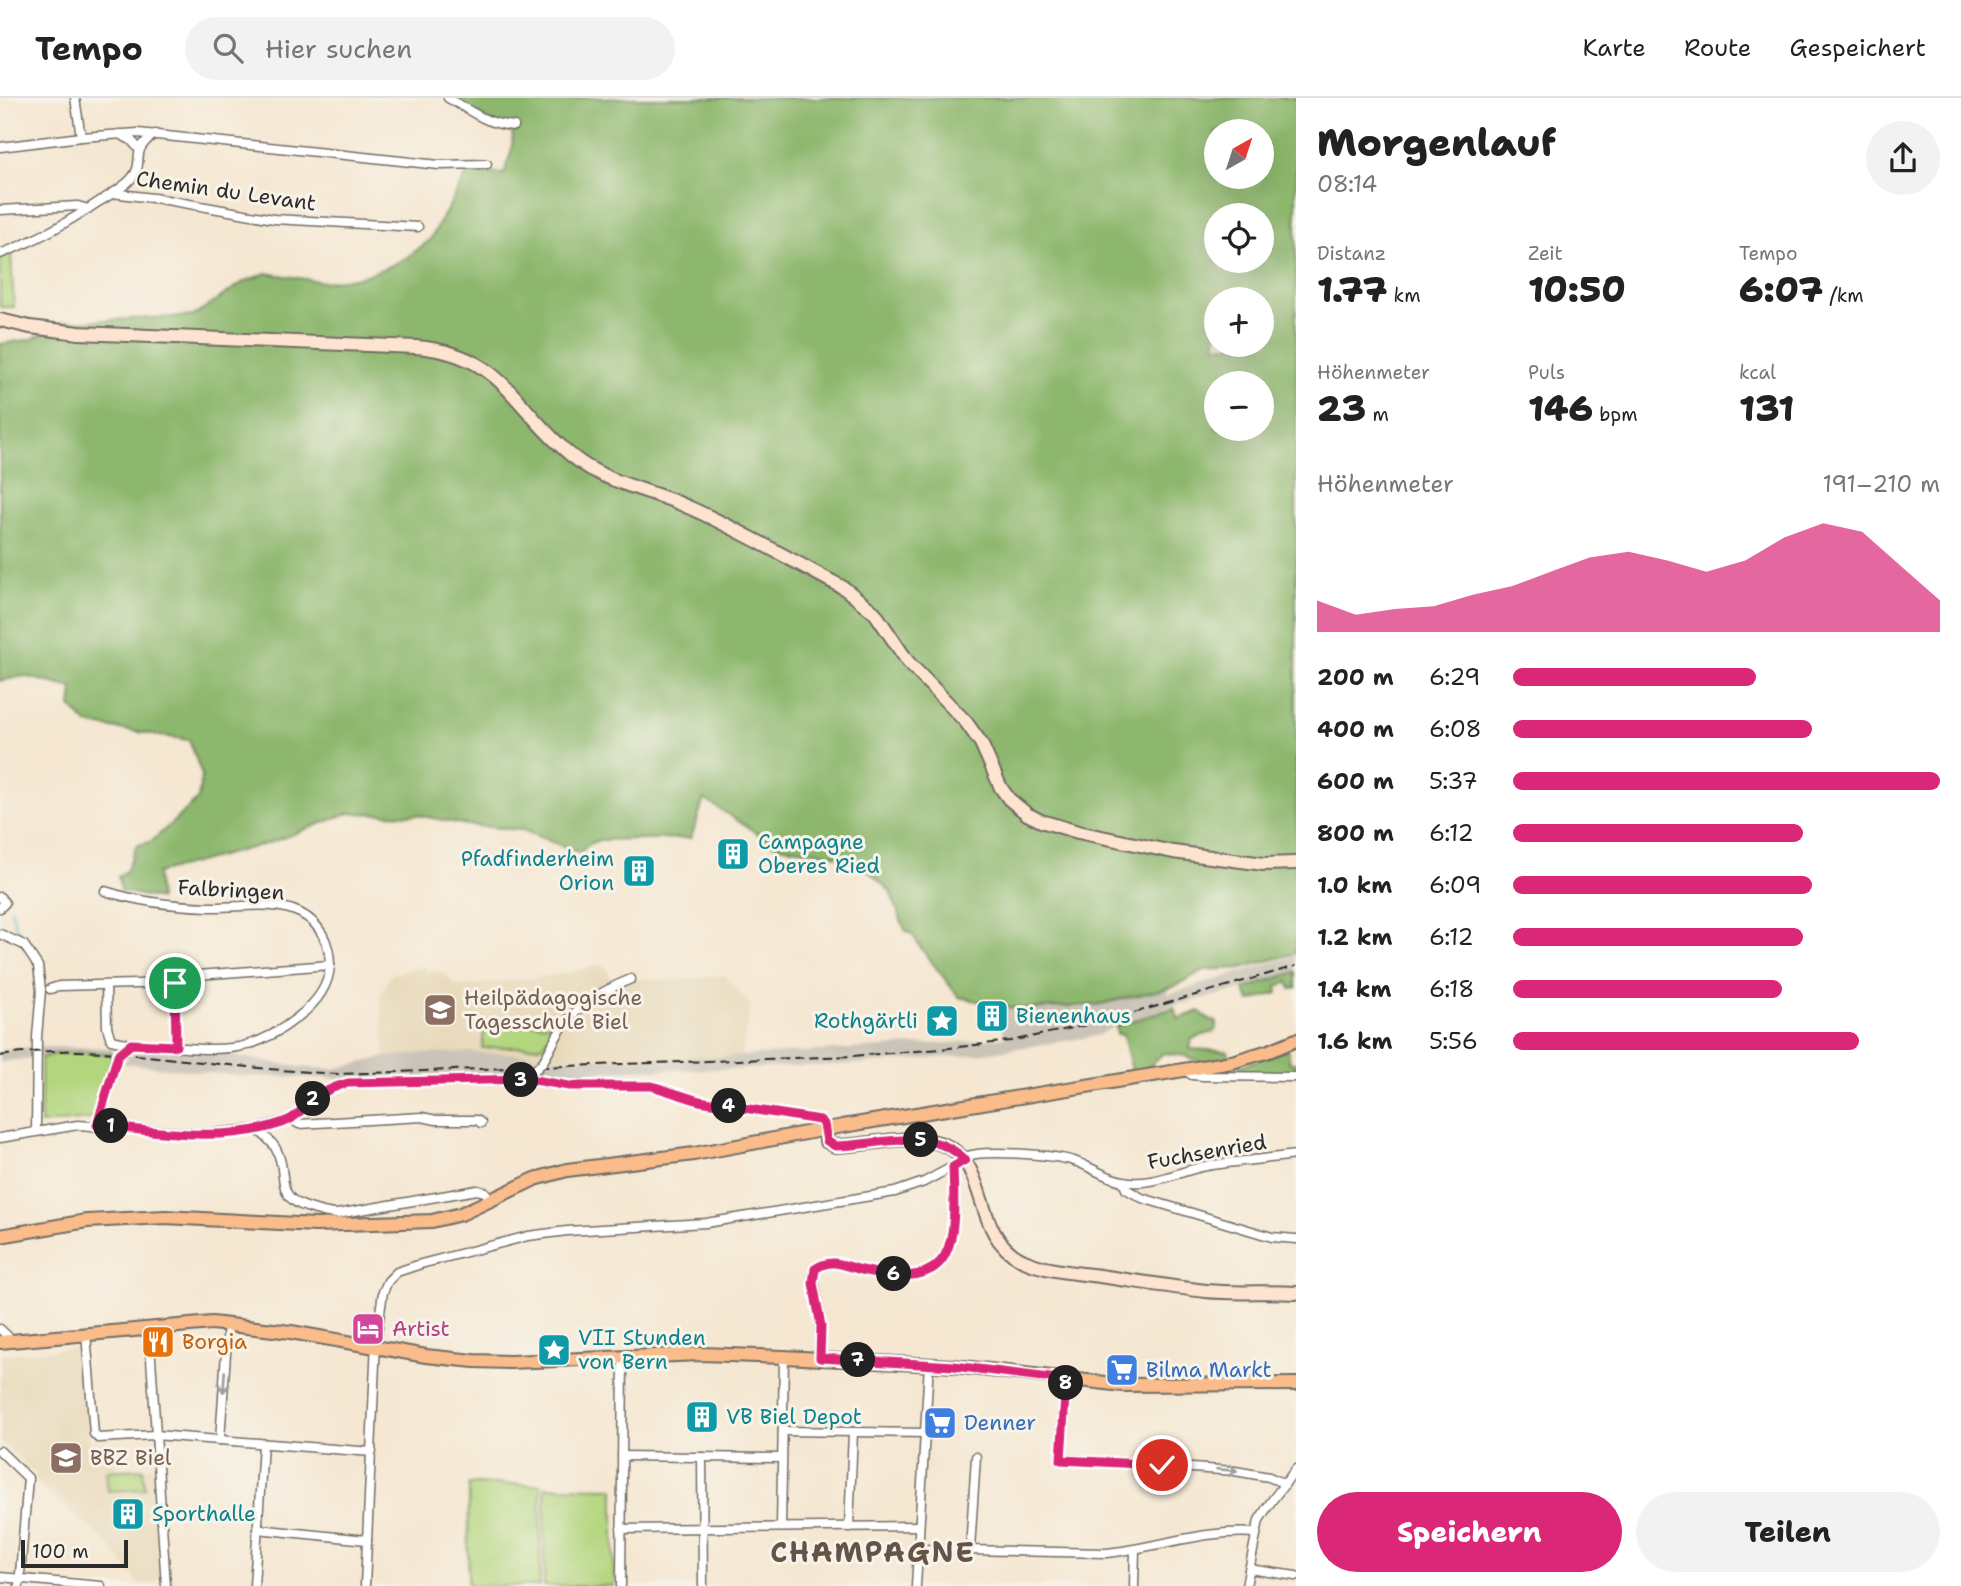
<!DOCTYPE html>
<html lang="de">
<head>
<meta charset="utf-8">
<style>
  :root { --surface:#fff; --page:#f2f2f2; --text:#222; --muted:#767676; --line:#e0e0e0; --accent:#db2777 }
  body { margin:0; font-family:"Shantell Sans",sans-serif; background:var(--page); color:var(--text); height:100vh; display:flex; flex-direction:column; font-size:26px; white-space:nowrap }
  * { box-sizing:border-box; margin:0 }
  p { font-size:23px; color:var(--muted) }
  .icon { flex:none; width:38px; height:38px; fill:none; stroke:currentColor; stroke-width:2; stroke-linecap:round; stroke-linejoin:round }
  .map { position:relative; flex:1; overflow:hidden }
  .side { display:flex; flex-direction:column; background:var(--surface); width:665px }
  .side>* { flex:none }
  .needle { width:46px; rotate:39deg }
  .fabs { position:absolute; left:1204px; top:21px; display:grid; gap:14px }
  .fabs a { display:grid; place-items:center; width:70px; height:70px; border-radius:50%; background:var(--surface); box-shadow:0 7px 28px #0002; font-size:35px }
  .scale { position:absolute; left:21px; bottom:18px; width:107px; box-sizing:border-box; padding-left:7px; border:4px solid #2b2b2b; border-top:0; font-size:19px; line-height:24px; white-space:nowrap; color:#2b2b2b; -webkit-text-stroke:5px #f7f3e8; paint-order:stroke }
  .pin { position:absolute; display:grid; place-items:center; width:60px; height:60px; color:#fff; margin:-30px; border:4px solid #fff; border-radius:50%; box-shadow:0 2px 7px #0007 }
  .km { position:absolute; width:35px; height:35px; margin:-18px; border-radius:50%; background:#222; color:#fff; font-size:19px; line-height:35px; text-align:center }
  .round { display:grid; place-items:center; flex:none; width:74px; height:74px; border-radius:37px; background:var(--page) }
  .overview { display:flex; align-items:center; justify-content:space-between; height:119px; padding:0 21px }
  h1 { font-size:38px; font-weight:800; line-height:52px }
  .metrics { display:grid; grid-template-columns:repeat(3,1fr); gap:10px; height:119px; padding:7px 21px }
  .metrics div { display:grid; align-content:center }
  .metrics b { font-size:35px; font-weight:800 }
  .metrics small { font-size:19px; font-weight:400 }
  .metrics p { font-size:19px }
  .chart { height:196px; padding:14px 21px }
  .chart p { display:flex; justify-content:space-between }
  .chart svg { width:100%; height:126px; margin-top:7px; fill:var(--accent); opacity:.7 }
  .action { display:flex; gap:14px; margin-top:auto; padding:14px 21px }
  .action a { flex:1; height:80px; border-radius:42px; background:var(--accent); color:#fff; font-size:28px; font-weight:800; line-height:80px; text-align:center }
  .action a+a { background:var(--page); color:var(--text) }
  ul { padding:0 21px; list-style:none; font-size:23px }
  li { display:grid; grid-template-columns:112px 84px 1fr; align-items:center; height:52px }
  li i { height:18px; border-radius:9px; background:var(--accent) }
  header { display:flex; align-items:center; gap:42px; box-sizing:border-box; height:98px; padding:0 35px; background:var(--surface); border-bottom:2px solid var(--line) }
  header strong { font-size:33px }
  nav { display:flex; gap:38px; margin-inline-start:auto; font-size:24px }
  .search { width:490px; height:63px; background:var(--page); display:flex; align-items:center; gap:18px; box-sizing:border-box; padding:0 24px; border-radius:38px; color:var(--muted); font-size:26px }
  main { display:flex; flex:1; min-height:0 }
  .map>svg:first-child { display:block }
  .built { fill:#e8d9ba }
  .industrial { fill:#c9c3b8 }
  .green { fill:#b2d67e; stroke:#6e8054; stroke-width:2 }
  .forest { fill:#8db76d; stroke:#5c714c; stroke-width:2; fill-rule:evenodd }
  .lines { fill:none; stroke-linecap:round; stroke-linejoin:round }
  .stream { stroke:#58bdd6; stroke-width:2 }
  .street-casing { stroke:#726d65; stroke-width:11 }
  .secondary-casing { stroke:#726d65; stroke-width:16 }
  .primary-casing { stroke:#726d65; stroke-width:16 }
  .street { stroke:#fff; stroke-width:8 }
  .secondary { stroke:#fde4d0; stroke-width:12 }
  .primary { stroke:#f9bc8a; stroke-width:12 }
  .rail { stroke:#2b2b2b; stroke-width:2; stroke-dasharray:10 5; stroke-linecap:butt }
  .street-bridge-casing { stroke:#726d65; stroke-width:11; stroke-linecap:butt }
  .street-bridge { stroke:#fff; stroke-width:8 }
  .oneway { stroke:#a0a0a0 }
  .route-casing { stroke:#fff; stroke-width:14 }
  .route { stroke:#db2777; stroke-width:9 }
  .labels { text-anchor:middle; dominant-baseline:central; stroke-width:6; stroke-linejoin:round; paint-order:stroke }
  .street-label { font-size:21px; fill:#2b2b2b; stroke:#f7f3e8 }
  .culture-label { font-size:21px; fill:#0d838f; stroke:#f7f3e8; text-anchor:start }
  .education-label { font-size:21px; fill:#785e54; stroke:#f7f3e8; text-anchor:start }
  .hotel-label { font-size:21px; fill:#b23c85; stroke:#f7f3e8; text-anchor:start }
  .food-label { font-size:21px; fill:#c56008; stroke:#f7f3e8; text-anchor:start }
  .shop-label { font-size:21px; fill:#366cbe; stroke:#f7f3e8; text-anchor:start }
  .district-label { font-size:28px; font-weight:bold; letter-spacing:2px; fill:#655348; stroke:#f7f3e8 }
</style>
</head>
<body>
<header>
<strong>Tempo</strong>
<div class="search"><svg class="icon" aria-label="search" viewBox="0 0 24 24"><circle cx="10" cy="10" r="6"/><path d="M15 15l6 6"/></svg>Hier suchen</div>
<nav><a>Karte</a><a>Route</a><a>Gespeichert</a></nav>
</header>
<main>
<div class="map">
<svg width="1296" height="1488" viewBox="0 0 1296 1488">
  <rect width="100%" height="100%" fill="#f7f3e8"/>
  <filter id="ink" filterUnits="userSpaceOnUse"><feTurbulence type="fractalNoise" baseFrequency=".0143" numOctaves="2"/><feDisplacementMap in="SourceGraphic" scale="14" xChannelSelector="R" yChannelSelector="G"/><feConvolveMatrix kernelMatrix="1 2 1 2 8 2 1 2 1" color-interpolation-filters="sRGB"/></filter>
  <filter id="wash" filterUnits="userSpaceOnUse"><feTurbulence type="fractalNoise" baseFrequency=".00686" numOctaves="4" result="noise"/><feDisplacementMap in="SourceGraphic" scale="28" xChannelSelector="R" yChannelSelector="G"/><feGaussianBlur stdDeviation="1.57" result="paint"/><feColorMatrix in="noise" values="0 0 0 0 0 0 0 0 0 0 0 0 0 0 0 0 0 1.4 0 .05"/><feComposite in="paint" operator="in"/></filter>
  <g filter="url(#wash)">
    <rect width="100%" height="100%" fill="#f5e7d1"/>
    <g class="built">
      <path d="M601,867L606,870L610,880L617,887L631,881L677,882L725,877L751,908L741,958L614,961L539,960L527,956L471,954L385,959L380,898L392,876L423,868L428,873L431,871L442,875L451,880L452,885L460,888L558,877Z"/>
      <path d="M81,1249L89,1346L113,1345L116,1371L152,1368L160,1480L152,1486L139,1485L107,1445L36,1383L35,1375L0,1343V1257Z"/>
    </g>
    <g class="industrial">
      <path d="M1296,857V874L1244,891L1175,907L1116,928L1096,938L972,957L858,966L739,971L643,972L386,981L240,978L122,965L136,953L152,951L229,957L300,969L334,971L385,959L412,956L471,954L527,956L539,960L614,961L741,958L964,944L1004,939L1000,911L1084,910L1167,891L1169,896Z"/>
      <path d="M30,949H83L113,950L112,956L83,954L0,964V953Z"/>
    </g>
    <g class="green">
      <path d="M11,155L14,209H0V160Z"/>
      <path d="M492,926H556L543,948L482,950L484,933Z"/>
      <path d="M83,954L112,956L101,1011L90,1021L41,1026V960L56,956Z"/>
      <path d="M143,1371L145,1391L108,1393L106,1373Z"/>
      <path d="M469,1386L541,1387L540,1488H468Z"/>
      <path d="M545,1389L614,1390V1488H544Z"/>
    </g>
    <g class="forest">
      <path d="M448,0H1296V855L1241,870L1204,872L1173,889L1096,907L1027,911L1005,909L959,899L920,849L913,837L905,832L890,793L858,763L820,754L777,748L704,701L691,740L599,742L589,746L579,755L523,732L467,727L418,717L349,715L269,745L157,775L159,801L121,793L118,779L127,772L136,748L152,743L198,701L202,677L189,642L87,626L71,609L73,590L24,578L0,583V246L32,241L63,224L193,218L242,185L266,175L325,184L361,179L390,168L406,160L430,142L468,74L504,76L512,51L513,28L495,26ZM1216,33H1262V79H1216ZM1216,117H1262V163H1216ZM1216,201H1262V247H1216ZM1216,285H1262V331H1216Z"/>
      <path d="M1296,874V890L1291,891L1288,884L1277,888L1278,895L1249,903L1244,891Z"/>
      <path d="M1174,910L1179,921L1199,913L1208,921L1217,924V931C1211,937 1200,937 1192,941L1190,951L1228,953L1229,958L1202,965L1186,958L1163,955L1150,968L1133,977L1123,937L1117,936L1116,928Z"/>
      <path d="M1288,951L1290,965H1296V977L1218,976Z"/>
    </g>
    <g class="lines">
      <path class="stream" d="M11,810L15,827L26,844"/>
    </g>
  </g>
  <g filter="url(#ink)">
    <g class="lines">
      <defs>
        <g id="street">
          <path d="M75,0L81,39"/>
          <path d="M448,0C472,13 485,26 514,28"/>
          <path d="M119,36L131,42L139,51"/>
          <path d="M0,49L81,39L138,35L439,67L487,66"/>
          <path d="M112,95L161,101L274,121L418,129"/>
          <path d="M0,112L78,108L88,111"/>
          <path d="M0,156C39,141 65,126 100,103C110,97 123,90 131,81C147,63 127,55 155,36"/>
          <path d="M0,799L5,805L0,810"/>
          <path d="M0,836L24,847L38,868L41,892L37,939L36,1032"/>
          <path d="M175,885L176,948"/>
          <path d="M106,888L107,929L111,942L131,946"/>
          <path d="M50,891L59,888L175,885L177,881L185,878L330,867"/>
          <path d="M542,965C550,954 554,941 562,930C577,907 606,891 631,881"/>
          <path d="M1184,972L1192,977L1203,978L1296,979"/>
          <path d="M291,1021L299,1026L422,1019L436,1022H477L481,1025"/>
          <path d="M97,1027L118,957L131,946C164,947 216,956 247,947C265,942 283,931 298,919C315,906 329,890 330,867C330,845 320,825 300,815C274,802 238,810 210,809C175,808 139,804 105,793"/>
          <path d="M257,1031C263,1037 272,1043 276,1051C290,1076 272,1099 309,1110C318,1113 327,1116 337,1116L477,1092L485,1094L491,1102"/>
          <path d="M0,1040L78,1027L201,1036L257,1031L291,1021L312,1001L339,987L348,985L529,981L569,988H652L699,1003L820,1022L824,1026L826,1032"/>
          <path d="M963,1060C978,1050 1054,1057 1074,1063C1090,1068 1105,1080 1123,1083C1152,1089 1179,1073 1206,1068C1236,1063 1266,1061 1296,1057"/>
          <path d="M1123,1083L1126,1091L1142,1100L1272,1139L1296,1141"/>
          <path d="M149,1230L166,1488"/>
          <path d="M0,1231L13,1243"/>
          <path d="M86,1235L94,1336L98,1340L155,1337L372,1354"/>
          <path d="M820,1260V1218L813,1177L815,1171C832,1159 845,1168 862,1172C958,1195 956,1144 953,1069"/>
          <path d="M1066,1281L1061,1361L1235,1373L1269,1379L1285,1386"/>
          <path d="M783,1333L926,1335"/>
          <path d="M220,1342L228,1226"/>
          <path d="M0,1353L28,1380L19,1488"/>
          <path d="M622,1358L781,1360"/>
          <path d="M702,1359L703,1488"/>
          <path d="M781,1429L784,1259"/>
          <path d="M849,1429L853,1334"/>
          <path d="M257,1431L367,1442"/>
          <path d="M621,1431L919,1428"/>
          <path d="M918,1451L1106,1455C1156,1450 1206,1431 1256,1435"/>
          <path d="M970,1451L976,1359"/>
          <path d="M1249,1471L1296,1478"/>
          <path d="M0,1479L101,1488"/>
          <path d="M254,1488L263,1346"/>
          <path d="M365,1488L376,1243L383,1194L388,1183L397,1174L421,1166L528,1138L567,1133L706,1125L895,1094L924,1084L965,1062"/>
          <path d="M621,1488L623,1260"/>
          <path d="M916,1488L929,1266"/>
          <path d="M1134,1488L1135,1452"/>
          <path d="M1246,1488L1259,1422L1270,1405L1296,1371"/>
        </g>
        <g id="secondary">
          <path d="M0,222L30,229L79,235L416,249C504,256 513,310 572,358C606,386 649,391 688,409C741,432 792,463 844,490L875,515L908,564L966,624L981,645L1001,690L1009,701L1027,716L1041,723L1078,734L1173,754L1264,766L1296,765"/>
          <path d="M826,1032V1043L835,1048C867,1048 903,1036 935,1044C994,1058 967,1134 1022,1162C1046,1173 1074,1175 1100,1178C1135,1183 1170,1189 1206,1193C1236,1196 1266,1193 1296,1195"/>
        </g>
        <g id="primary">
          <path d="M0,1138L87,1123L165,1119L316,1127L432,1123L461,1116L535,1081L567,1072L694,1056L843,1028L1232,964L1269,953L1296,942"/>
          <path d="M0,1244L212,1225L291,1234L426,1258L474,1263L510,1264L701,1256L784,1259L954,1268L1123,1287L1296,1286"/>
        </g>
      </defs>
      <use href="#street" class="street-casing"/>
      <use href="#secondary" class="secondary-casing"/>
      <use href="#primary" class="primary-casing"/>
      <use href="#street" class="street"/>
      <use href="#secondary" class="secondary"/>
      <use href="#primary" class="primary"/>
      <path class="rail" d="M0,958C65,947 129,956 193,963C242,969 290,973 338,976L852,958L941,951L1010,943L1102,924L1296,868"/>
      <defs>
        <path id="street-bridge" d="M534,973L542,965"/>
      </defs>
      <use href="#street-bridge" class="street-bridge-casing"/>
      <use href="#street-bridge" class="street-bridge"/>
    </g>
    <defs><path id="oneway-shaft" d="M-6 0H5M1.5-3L5.5 0L1.5 3" fill="none" stroke-width="1.6" stroke-linecap="round" stroke-linejoin="round" transform="scale(1.75)"/></defs>
    <g class="oneway">
      <use href="#oneway-shaft" transform="translate(224 1284) rotate(94)"/>
      <use href="#oneway-shaft" transform="translate(1227 1372) rotate(5)"/>
    </g>
  </g>
  <g class="lines" filter="url(#ink)">
    <defs>
      <path id="route" d="M175,885L176,948L131,946L118,957L97,1027C157,1034 232,1046 289,1022C299,1017 305,1007 314,1001C323,994 336,988 348,985L529,981L569,988H652L699,1003L820,1022L824,1026L827,1043L835,1048C877,1048 932,1027 965,1062L953,1069C956,1145 958,1195 862,1172C845,1168 832,1159 815,1171L813,1185L821,1228L820,1260L954,1268L1066,1282L1061,1362L1162,1367"/>
    </defs>
    <use href="#route" class="route-casing"/>
    <use href="#route" class="route"/>
  </g>
  <defs>
    <symbol id="building-square" viewBox="-11 -11 22 22"><rect x="-9" y="-9" width="18" height="18" rx="4" fill="#0f9aa8" stroke="#f7f3e8"/><path d="M-4-6H4V6H1V3H-1V6H-4ZM-2.5-4.3h1.7v1.8h-1.7ZM.8-4.3h1.7v1.8H.8ZM-2.5-1h1.7V.8h-1.7ZM.8-1h1.7V.8H.8Z" fill="#fff"/></symbol>
    <symbol id="school-square" viewBox="-11 -11 22 22"><rect x="-9" y="-9" width="18" height="18" rx="4" fill="#8d6e63" stroke="#f7f3e8"/><path d="M0-5L7-2L0 1L-7-2ZM-4 1L0 2.5L4 1V4Q0 6-4 4Z" fill="#fff"/></symbol>
    <symbol id="sight-square" viewBox="-11 -11 22 22"><rect x="-9" y="-9" width="18" height="18" rx="4" fill="#0f9aa8" stroke="#f7f3e8"/><path d="M0-6L1.8-2.2L6-1.7L2.9 1.2L3.7 5.4L0 3.3L-3.7 5.4L-2.9 1.2L-6-1.7L-1.8-2.2Z" fill="#fff"/></symbol>
    <symbol id="hotel-square" viewBox="-11 -11 22 22"><rect x="-9" y="-9" width="18" height="18" rx="4" fill="#d1479c" stroke="#f7f3e8"/><path d="M-6-4.5h1.5V1H6V5H4.5V3h-9V5H-6ZM-4 0a1.8 1.8 0 1 1 3.6 0ZM.5 0V-2.5h3Q6-2.5 6 0Z" fill="#fff"/></symbol>
    <symbol id="restaurant-square" viewBox="-11 -11 22 22"><rect x="-9" y="-9" width="18" height="18" rx="4" fill="#e8710a" stroke="#f7f3e8"/><path d="M-5-6h1v4h1v-4h1v4h1v-4h1v5L-1.5 .5V6h-2V.5L-5-1ZM5-6V6H3V1.5H1.5Q1.5-4 5-6Z" fill="#fff"/></symbol>
    <symbol id="supermarket-square" viewBox="-11 -11 22 22"><rect x="-9" y="-9" width="18" height="18" rx="4" fill="#3f7fe0" stroke="#f7f3e8"/><path d="M-6-5.5h2.5l.6 2H6L4.5 2H-2.5L-4.4-4H-6ZM-1.5 3.2a1.3 1.3 0 1 0 .1 0ZM3 3.2a1.3 1.3 0 1 0 .1 0Z" fill="#fff"/></symbol>
  </defs>
  <g fill-rule="evenodd">
    <use href="#building-square" x="714" y="737" width="38" height="38"/>
    <use href="#building-square" x="620" y="754" width="38" height="38"/>
    <use href="#school-square" x="421" y="893" width="38" height="38"/>
    <use href="#building-square" x="973" y="899" width="38" height="38"/>
    <use href="#sight-square" x="923" y="904" width="38" height="38"/>
    <use href="#hotel-square" x="349" y="1212" width="38" height="38"/>
    <use href="#restaurant-square" x="139" y="1225" width="38" height="38"/>
    <use href="#sight-square" x="535" y="1233" width="38" height="38"/>
    <use href="#supermarket-square" x="1103" y="1253" width="38" height="38"/>
    <use href="#building-square" x="683" y="1300" width="38" height="38"/>
    <use href="#supermarket-square" x="921" y="1306" width="38" height="38"/>
    <use href="#school-square" x="47" y="1341" width="38" height="38"/>
    <use href="#building-square" x="109" y="1397" width="38" height="38"/>
  </g>
  <g class="labels">
    <g class="street-label">
      <text transform="translate(226 93) rotate(8)">Chemin du Levant</text>
      <text transform="translate(231 792) rotate(3)">Falbringen</text>
      <text transform="translate(1207 1054) rotate(-10)">Fuchsenried</text>
    </g>
    <g class="culture-label">
      <text x="758" y="744">Campagne<tspan x="758" dy="24">Oberes Ried</tspan></text>
      <text x="614" y="761" text-anchor="end">Pfadfinderheim<tspan x="614" dy="24">Orion</tspan></text>
      <text x="1016" y="918">Bienenhaus</text>
      <text x="918" y="923" text-anchor="end">Rothgärtli</text>
      <text x="578" y="1240">VII Stunden<tspan x="578" dy="24">von Bern</tspan></text>
      <text x="726" y="1319">VB Biel Depot</text>
      <text x="152" y="1416">Sporthalle</text>
    </g>
    <g class="education-label">
      <text x="464" y="900">Heilpädagogische<tspan x="464" dy="24">Tagesschule Biel</tspan></text>
      <text x="90" y="1360">BBZ Biel</text>
    </g>
    <g class="hotel-label">
      <text x="392" y="1231">Artist</text>
    </g>
    <g class="food-label">
      <text x="182" y="1244">Borgia</text>
    </g>
    <g class="shop-label">
      <text x="1146" y="1272">Bilma Markt</text>
      <text x="964" y="1325">Denner</text>
    </g>
    <g class="district-label">
      <text x="873" y="1454">CHAMPAGNE</text>
    </g>
  </g>
</svg>
<div class="fabs">
<a><svg class="needle" viewBox="-14 -14 28 28"><path d="M0-13l5 13h-10z" fill="#e53935"/><path d="M0 13l5-13h-10z" fill="#767676"/></svg></a>
<a><svg class="icon" aria-label="locate" viewBox="0 0 24 24"><circle cx="12" cy="12" r="6"/><path d="M12 2v4M12 18v4M2 12h4M18 12h4"/></svg></a>
<a>+</a>
<a>−</a>
</div>
<div class="scale">100 m</div>
<div class="pin" style="left:175px;top:885px;background:#1e9e55"><svg class="icon" aria-label="arrive" viewBox="0 0 24 24"><path d="M6 21V4h12l-3 4 3 4H6"/></svg></div>
<div class="pin" style="left:1162px;top:1367px;background:#d93025"><svg class="icon" aria-label="check" viewBox="0 0 24 24"><path d="M5 12l5 5 9-10"/></svg></div>
<b class="km" style="left:111px;top:1028px">1</b>
<b class="km" style="left:313px;top:1001px">2</b>
<b class="km" style="left:521px;top:982px">3</b>
<b class="km" style="left:729px;top:1008px">4</b>
<b class="km" style="left:921px;top:1042px">5</b>
<b class="km" style="left:894px;top:1176px">6</b>
<b class="km" style="left:858px;top:1262px">7</b>
<b class="km" style="left:1066px;top:1285px">8</b>
</div>
<section class="side">
<div class="overview"><div><h1>Morgenlauf</h1><p>08:14</p></div><a class="round"><svg class="icon" aria-label="share" viewBox="0 0 24 24"><path d="M12 15V3M7 8l5-5 5 5M5 13v7h14v-7"/></svg></a></div>
<div class="metrics">
<div><p>Distanz</p><b>1.77<small> km</small></b></div>
<div><p>Zeit</p><b>10:50</b></div>
<div><p>Tempo</p><b>6:07<small> /km</small></b></div>
</div>
<div class="metrics">
<div><p>Höhenmeter</p><b>23<small> m</small></b></div>
<div><p>Puls</p><b>146<small> bpm</small></b></div>
<div><p>kcal</p><b>131</b></div>
</div>
<div class="chart"><p><span>Höhenmeter</span>191–210 m</p>
<svg viewBox="0 0 160 44" preserveAspectRatio="none"><path d="M0 44V33L10 38L20 36L30 35L40 31L50 28L60 23L70 18L80 16L90 19L100 23L110 19L120 11L130 6L140 9L150 21L160 33V44z"/></svg>
</div>
<ul>
<li><b>200 m</b>6:29<i style="width:57%"></i></li>
<li><b>400 m</b>6:08<i style="width:70%"></i></li>
<li><b>600 m</b>5:37<i style="width:100%"></i></li>
<li><b>800 m</b>6:12<i style="width:68%"></i></li>
<li><b>1.0 km</b>6:09<i style="width:70%"></i></li>
<li><b>1.2 km</b>6:12<i style="width:68%"></i></li>
<li><b>1.4 km</b>6:18<i style="width:63%"></i></li>
<li><b>1.6 km</b>5:56<i style="width:81%"></i></li>
</ul>
<div class="action"><a>Speichern</a><a>Teilen</a></div>
</section>
</main>
</body>
</html>
